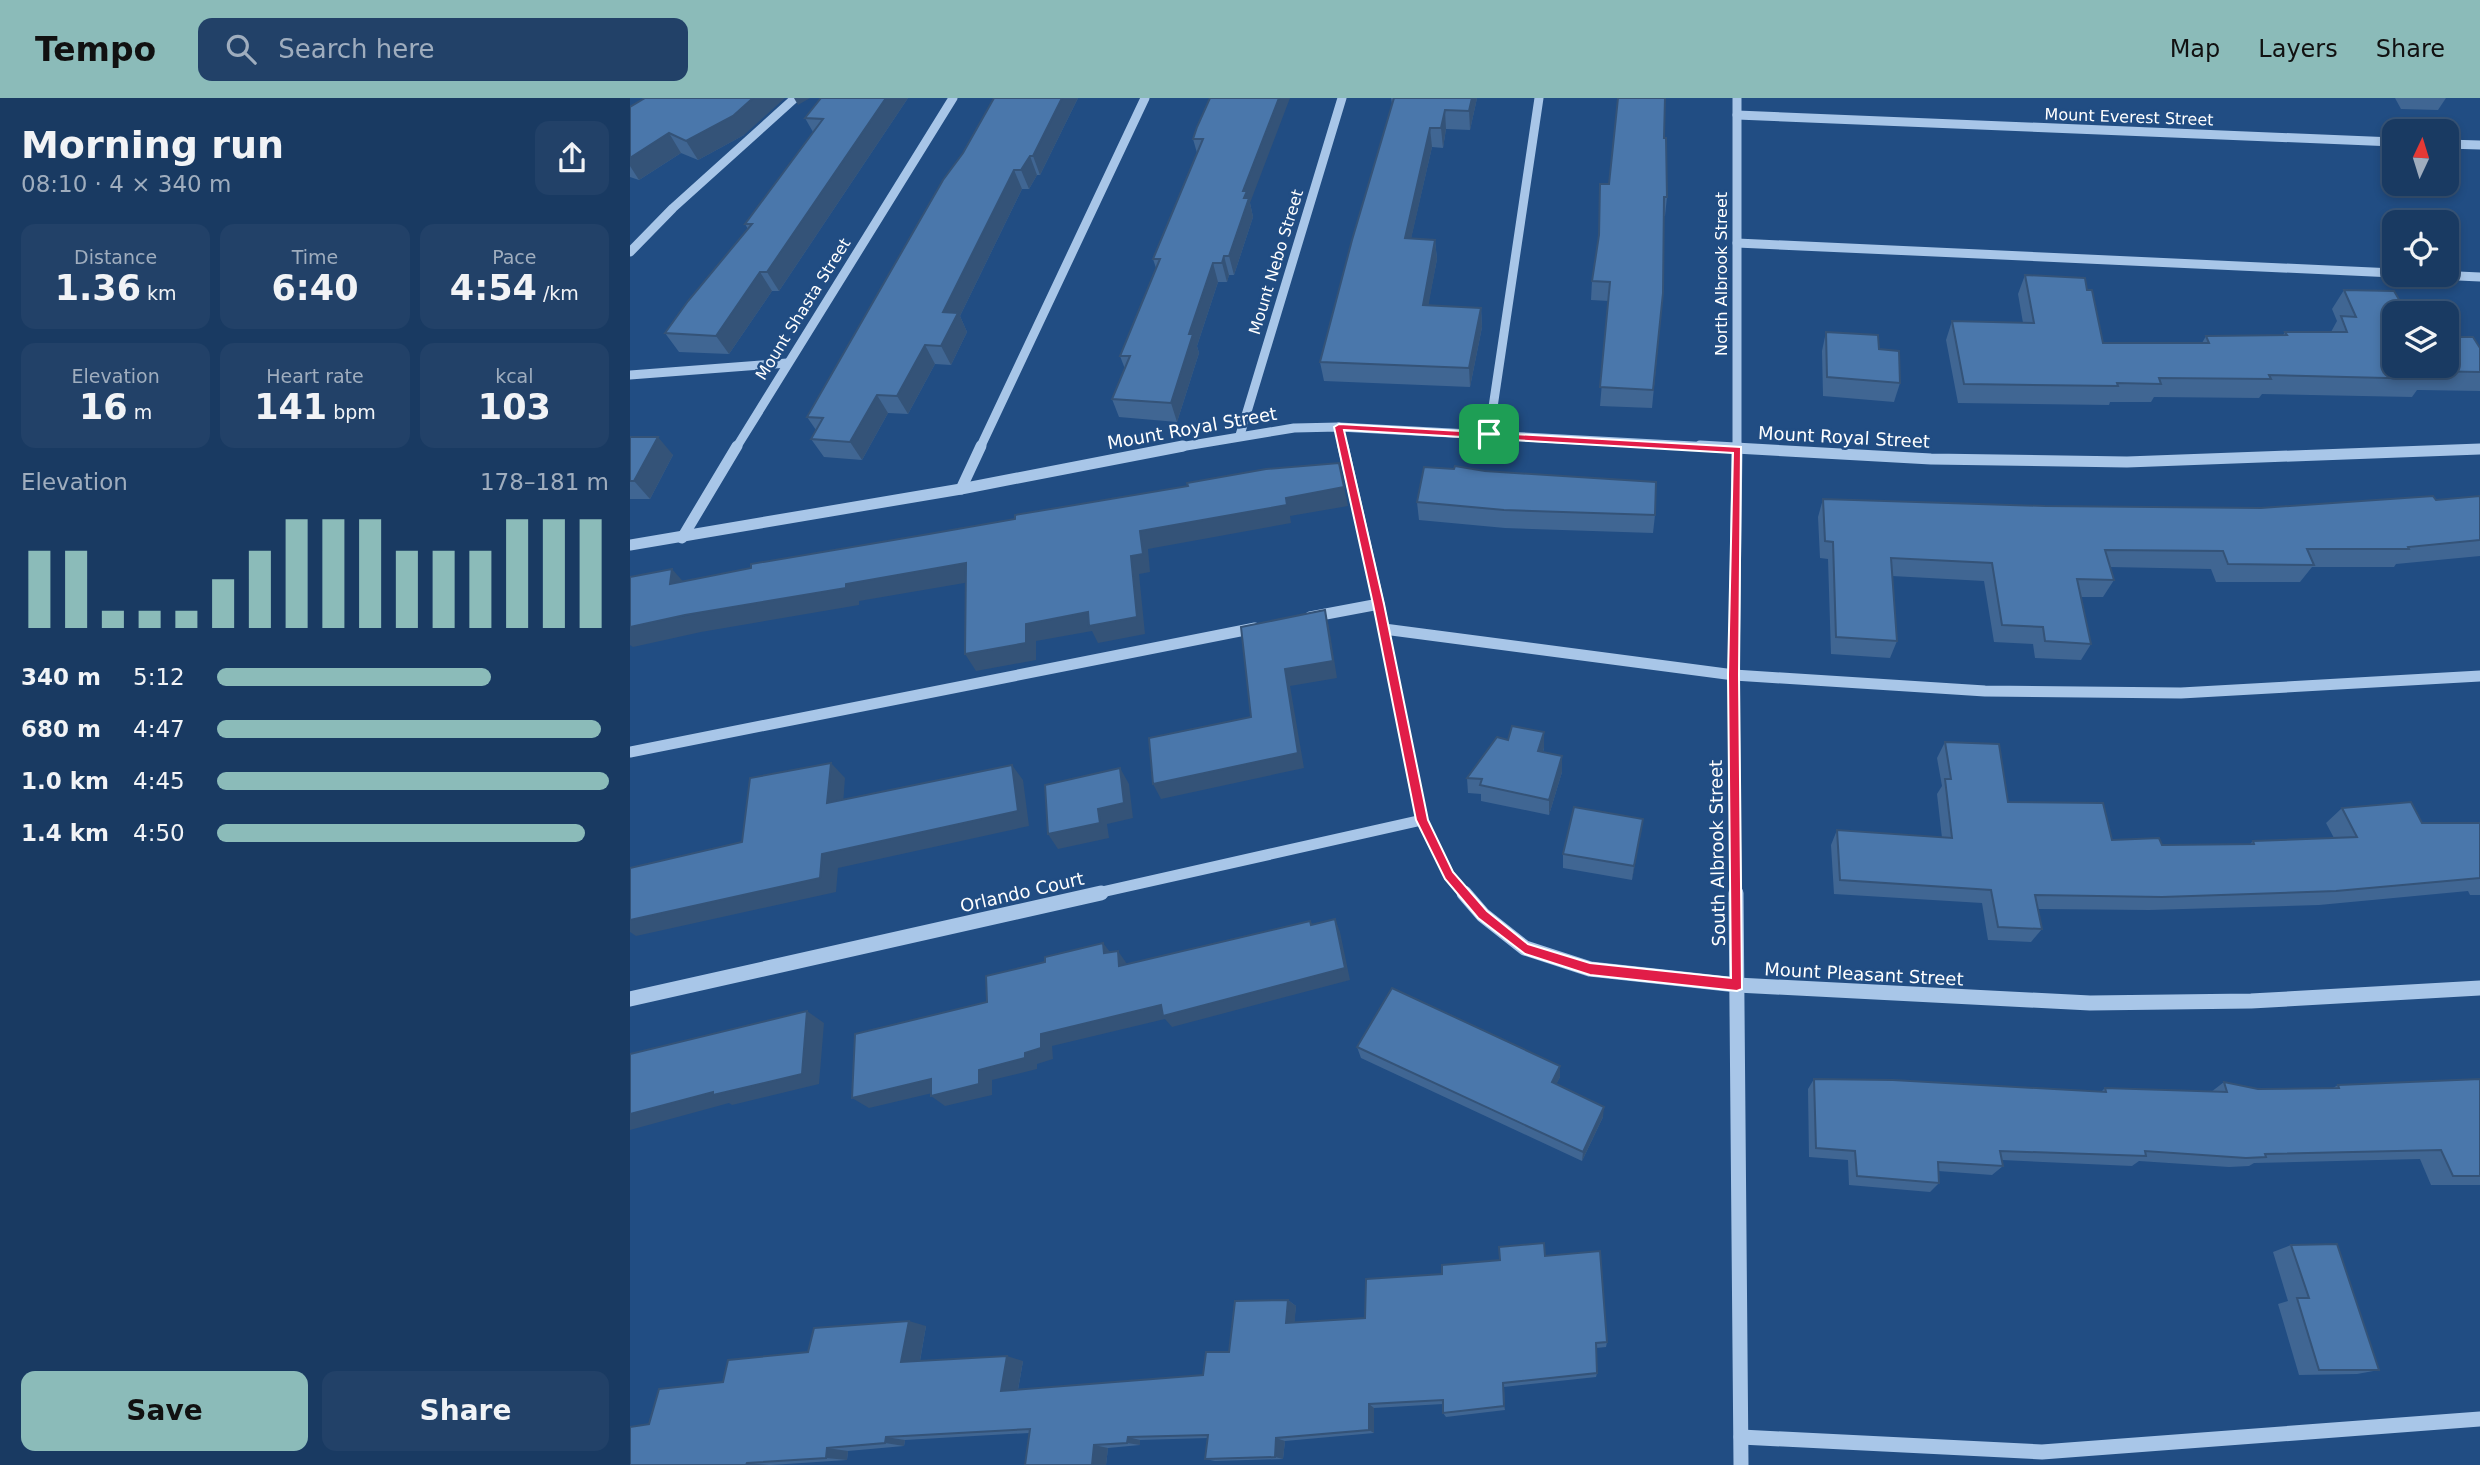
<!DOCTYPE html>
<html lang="en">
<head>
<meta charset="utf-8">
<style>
  :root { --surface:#193a62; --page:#224168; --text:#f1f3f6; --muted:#9fadbe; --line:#375477; --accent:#8bbbb9 }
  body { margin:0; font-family:"DejaVu Sans",sans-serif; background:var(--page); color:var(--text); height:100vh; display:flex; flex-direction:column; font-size:26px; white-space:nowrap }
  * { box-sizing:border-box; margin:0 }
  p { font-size:23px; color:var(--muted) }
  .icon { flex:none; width:38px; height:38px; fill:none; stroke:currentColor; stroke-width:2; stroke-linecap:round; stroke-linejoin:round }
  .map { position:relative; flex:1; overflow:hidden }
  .sheet { display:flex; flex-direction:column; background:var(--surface); width:630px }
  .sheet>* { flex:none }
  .needle { width:46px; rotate:4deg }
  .tools { position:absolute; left:1752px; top:21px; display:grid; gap:14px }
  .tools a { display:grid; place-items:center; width:77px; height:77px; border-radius:14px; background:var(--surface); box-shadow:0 4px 10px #0003,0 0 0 2px var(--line); font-size:35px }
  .pin { position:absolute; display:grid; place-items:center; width:60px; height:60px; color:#fff; margin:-30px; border-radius:14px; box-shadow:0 4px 10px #0006 }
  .round { display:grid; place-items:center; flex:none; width:74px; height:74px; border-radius:14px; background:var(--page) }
  .overview { display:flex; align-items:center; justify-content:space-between; height:119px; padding:0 21px }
  h1 { font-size:38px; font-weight:800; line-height:52px }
  .stats { display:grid; grid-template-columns:repeat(3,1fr); gap:10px; height:119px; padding:7px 21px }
  .stats div { display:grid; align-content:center; border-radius:14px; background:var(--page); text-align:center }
  .stats b { font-size:35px; font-weight:800 }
  .stats small { font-size:19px; font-weight:400 }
  .stats p { font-size:19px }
  .chart { height:196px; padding:14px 21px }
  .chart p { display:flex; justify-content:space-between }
  .chart svg { width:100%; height:126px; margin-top:7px; stroke:var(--accent); stroke-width:6 }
  .cta { display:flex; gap:14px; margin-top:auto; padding:14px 21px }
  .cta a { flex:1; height:80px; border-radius:14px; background:var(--accent); color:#111; font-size:28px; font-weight:800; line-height:80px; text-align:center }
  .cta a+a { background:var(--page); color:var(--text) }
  ul { padding:0 21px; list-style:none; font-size:23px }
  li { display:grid; grid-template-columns:112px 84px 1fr; align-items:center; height:52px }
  li i { height:18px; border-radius:9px; background:var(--accent) }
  header { display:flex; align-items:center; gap:42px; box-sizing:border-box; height:98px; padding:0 35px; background:var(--accent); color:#111 }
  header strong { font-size:33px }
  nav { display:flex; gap:38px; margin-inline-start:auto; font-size:24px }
  .search { width:490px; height:63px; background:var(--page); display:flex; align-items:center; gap:18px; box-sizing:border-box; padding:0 24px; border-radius:14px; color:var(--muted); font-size:26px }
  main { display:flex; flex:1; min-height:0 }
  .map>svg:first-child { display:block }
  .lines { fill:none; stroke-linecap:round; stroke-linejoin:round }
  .minor-far2 { stroke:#a8c6e8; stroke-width:9 }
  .minor-far1 { stroke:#a8c6e8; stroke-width:11 }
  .minor { stroke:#a8c6e8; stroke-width:15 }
  .wall { fill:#406693 }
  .shaded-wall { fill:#345378 }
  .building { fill:#4a77ab; stroke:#345378; stroke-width:2 }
  .route { fill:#e11d48; stroke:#fff; stroke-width:2; fill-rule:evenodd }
  .labels { text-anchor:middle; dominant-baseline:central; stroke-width:5; stroke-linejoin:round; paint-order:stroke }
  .far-street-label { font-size:16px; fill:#fff; stroke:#214d83 }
  .street-label { font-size:18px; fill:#fff; stroke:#214d83 }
</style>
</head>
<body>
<header>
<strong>Tempo</strong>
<div class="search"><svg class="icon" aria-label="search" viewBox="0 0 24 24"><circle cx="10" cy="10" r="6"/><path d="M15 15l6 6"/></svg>Search here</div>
<nav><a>Map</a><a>Layers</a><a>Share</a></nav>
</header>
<main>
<section class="sheet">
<div class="overview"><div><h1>Morning run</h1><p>08:10 · 4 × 340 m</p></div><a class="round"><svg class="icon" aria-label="share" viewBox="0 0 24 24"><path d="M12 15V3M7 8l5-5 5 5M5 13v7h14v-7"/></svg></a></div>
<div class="stats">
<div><p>Distance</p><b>1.36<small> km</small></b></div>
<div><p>Time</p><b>6:40</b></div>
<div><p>Pace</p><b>4:54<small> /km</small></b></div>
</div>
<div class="stats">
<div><p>Elevation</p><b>16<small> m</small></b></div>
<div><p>Heart rate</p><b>141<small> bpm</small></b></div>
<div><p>kcal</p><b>103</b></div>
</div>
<div class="chart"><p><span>Elevation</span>178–181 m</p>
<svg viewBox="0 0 160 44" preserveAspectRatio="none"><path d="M5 44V17M15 44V17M25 44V38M35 44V38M45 44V38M55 44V27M65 44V17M75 44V6M85 44V6M95 44V6M105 44V17M115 44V17M125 44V17M135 44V6M145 44V6M155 44V6"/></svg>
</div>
<ul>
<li><b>340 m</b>5:12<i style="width:70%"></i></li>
<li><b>680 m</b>4:47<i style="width:98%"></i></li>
<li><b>1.0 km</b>4:45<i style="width:100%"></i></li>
<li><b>1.4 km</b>4:50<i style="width:94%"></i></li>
</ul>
<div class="cta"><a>Save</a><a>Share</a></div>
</section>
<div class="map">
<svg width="1850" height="1367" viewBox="0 0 1850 1367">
  <rect width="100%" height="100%" fill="#214d83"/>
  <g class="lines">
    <g class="minor-far2">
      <path d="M1107,0V350"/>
      <path d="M1107,17L1764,44"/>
      <path d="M1816,46L1850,47"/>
      <path d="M1107,145L1764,175"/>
      <path d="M0,154L43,110L165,0"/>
      <path d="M1807,177L1850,179"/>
      <path d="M0,277L157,265"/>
      <path d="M709,329L714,350"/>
      <path d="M859,336L909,0"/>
      <path d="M610,337L712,0"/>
      <path d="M106,350L323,0"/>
      <path d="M350,350L515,0"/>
      <path d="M544,350L664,330L709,329L1101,350"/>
    </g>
    <g class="minor-far1">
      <path d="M713,348L749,506L792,722L819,777L835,796"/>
      <path d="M1070,348L1301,361L1497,364L1850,351"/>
      <path d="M331,391L351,348"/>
      <path d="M52,440L107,348"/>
      <path d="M0,447L331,391L553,348"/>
      <path d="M680,519L749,506"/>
      <path d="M754,531L1104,577L1355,593L1551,595L1850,578"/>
      <path d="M0,654L625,530"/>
      <path d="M463,796L792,722"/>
      <path d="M1106,796L1104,577L1107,348"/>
    </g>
    <g class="minor">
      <path d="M834,795L853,817L895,850L960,871L1107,887L1460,905L1621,903L1850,890"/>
      <path d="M1106,795L1111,1367"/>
      <path d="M0,901L471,795"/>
      <path d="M1111,1339L1412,1354L1850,1321"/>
    </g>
  </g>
  <g class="wall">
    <path d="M278,0L149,193H142L99,256L49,254L35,235L118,131L115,126L183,34L175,20Z"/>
    <path d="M448,0L410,77H407L399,91H392L330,218L337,234L321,267L305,266L278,316L258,315L232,362L194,359L181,341L186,332L177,319L313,82Z"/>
    <path d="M761,0H847L840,32L816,31L813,50L802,49L781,140L805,142L807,161L798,207L851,210L852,229L840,289L694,283L690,264L762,6Z"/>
    <path d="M1765,0H1816L1808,12L1771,11Z"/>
    <path d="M0,9L114,37L68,62L51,55L9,82L0,79Z"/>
    <path d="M567,29L620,105L623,119L604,177H599L597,184H588L567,248L569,255L547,324L489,319L482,301L495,271L490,258L526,170L523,161L567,55L563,41Z"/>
    <path d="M1034,40L1037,99L1035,118H1034L1033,195L1022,310L970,308L979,203L961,202L962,183L979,86Z"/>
    <path d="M1395,177L1457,192L1473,245H1572L1576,238L1653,237L1655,234H1701L1707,223L1702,211L1714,192L1764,268L1850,250V293L1787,292L1782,299L1632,296L1629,300L1524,299L1521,304H1480L1479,307L1328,305L1316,242L1322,223L1393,225L1388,196Z"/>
    <path d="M1196,234L1249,251L1270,285L1264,304L1193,298L1192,253Z"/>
    <path d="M0,339L43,357L20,401H0Z"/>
    <path d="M1850,398V458L1766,466L1764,469H1682L1670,484H1586L1581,471L1480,469L1484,482L1473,499H1451L1461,546L1451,562L1405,560L1403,546L1364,544L1354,483L1262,478L1267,543L1260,560L1201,556L1198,461L1190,460L1188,419L1193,401L1415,408L1631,410L1806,402Z"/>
    <path d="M787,404L1025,417L1023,435L875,430L789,422Z"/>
    <path d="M914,634V650L913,654L932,658V674L919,717L851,703V696L838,695L837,680L878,642Z"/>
    <path d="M1315,644L1378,704L1482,742L1532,747L1620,746L1623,743L1704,740L1696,725L1712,710L1792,725H1850V797H1840L1838,793L1689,807L1519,812L1408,811L1412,831L1401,844L1358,842L1352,805L1204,796L1201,747L1207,732L1312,740L1307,696L1312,688L1307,660Z"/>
    <path d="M1013,721L1002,782L933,770V756Z"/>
    <path d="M727,949L930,979L926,986L973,1019L952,1063L731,960Z"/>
    <path d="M1184,981L1471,994L1475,990L1581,994L1594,984L1628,991L1703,990L1708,987L1850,981V1087H1801L1790,1061L1624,1065L1619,1068L1599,1069L1509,1063L1502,1068L1372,1062L1373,1068L1362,1077L1308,1073L1309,1085L1300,1094L1219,1087L1218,1062L1179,1059L1178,991Z"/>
    <path d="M1661,1147L1749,1272L1727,1276L1669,1277L1648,1206L1658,1203L1643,1154Z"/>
    <path d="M915,1158L977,1244L976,1249L966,1250L967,1275L966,1279L874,1289L875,1312L816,1319L813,1315V1306L744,1310V1335L655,1343L653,1361L585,1363L575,1361L578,1340L510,1342V1347L478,1350L476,1367H395L399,1335L275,1342L274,1348L218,1353L217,1362L141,1367H0L19,1326L93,1284L178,1254L296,1228L290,1263H393L388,1292L573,1277L658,1202L666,1208L664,1225L735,1220L812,1176Z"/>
  </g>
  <g class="shaded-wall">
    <path d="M123,0H155L114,37L68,62L56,43Z"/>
    <path d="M164,0H180L168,7Z"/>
    <path d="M256,0H278L149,193L137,174Z"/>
    <path d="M432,0H448L410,77L403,58Z"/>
    <path d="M649,0H660L620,105L623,119L604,177L599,158L613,93Z"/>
    <path d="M842,0H847L840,32L839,13Z"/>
    <path d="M815,12L816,31L813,50L811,30Z"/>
    <path d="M800,30L802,49L777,159L775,140Z"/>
    <path d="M39,35L51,55L9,82L0,68V60Z"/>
    <path d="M400,58L407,77L399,91L391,72Z"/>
    <path d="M384,72L392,91L330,218L337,234L321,267L311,248L313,214Z"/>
    <path d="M805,142L807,161L795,226L793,207Z"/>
    <path d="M594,158L599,177L597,184L592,165Z"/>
    <path d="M583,165L588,184L567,248L569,255L547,324L541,305L559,236Z"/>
    <path d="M130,174L142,193L99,256L86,238Z"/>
    <path d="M851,210L852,229L840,289L839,270Z"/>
    <path d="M295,247L305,266L278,316L267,298Z"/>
    <path d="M247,297L258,315L232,362L220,344Z"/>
    <path d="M28,339L43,357L20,401L4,383Z"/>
    <path d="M714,389L718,408L660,418L661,425L518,451L520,474L509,476L515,536L468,545L462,533L406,543V562L346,573L335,556L396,526L501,458L510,433L656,400Z"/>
    <path d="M336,465L346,483L229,503V507L71,534L3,549L0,547V529L216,486Z"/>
    <path d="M42,471L58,489L40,486Z"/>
    <path d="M695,512L699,529L707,580L660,588L674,670L531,701L523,686L668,655L655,571Z"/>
    <path d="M914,634V650L908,669V653Z"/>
    <path d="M932,658V674L919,717V702Z"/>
    <path d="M201,665L215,680L212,720L197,705Z"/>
    <path d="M382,667L393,682L399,728L208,770L206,794L6,838L0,834V822L192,756Z"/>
    <path d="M490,670L499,686L503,720L477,726L479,740L428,751L418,736L468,711Z"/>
    <path d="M1013,721L1011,735L1002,782L1004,768Z"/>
    <path d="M705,821L710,834L720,882L542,929L535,921L422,948L423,961L407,966V971L362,982V997L315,1008L301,998L349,972L395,955L411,936Z"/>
    <path d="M473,845L483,858L474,855Z"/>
    <path d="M488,853L497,866L489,868Z"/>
    <path d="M177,913L194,925L189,986L102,1007L99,1005L0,1032V1016Z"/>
    <path d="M930,968V979L922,995V984Z"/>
    <path d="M301,981L315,992L239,1010L222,1000Z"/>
    <path d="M974,1009L973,1019L952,1063L953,1054Z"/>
    <path d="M658,1202L666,1208L664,1231L656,1225Z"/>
    <path d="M279,1223L296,1228L289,1268L271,1264Z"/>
    <path d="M377,1258L393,1263L387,1297L371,1293Z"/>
    <path d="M873,1285L874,1289L875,1312L874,1308Z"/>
    <path d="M739,1306L744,1310V1335L739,1332Z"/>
    <path d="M256,1339L275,1342L274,1348L255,1345Z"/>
    <path d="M498,1339L510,1342V1347L497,1345Z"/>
    <path d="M646,1340L655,1343L653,1361L645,1359Z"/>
    <path d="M464,1347L478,1350L476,1367H462Z"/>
    <path d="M197,1350L218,1353L217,1362L196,1360Z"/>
    <path d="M117,1365L139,1367H116Z"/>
  </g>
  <g class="building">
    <path d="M15,0H123L103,18L56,43L39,35L0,60V9Z"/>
    <path d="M191,0H256L137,174H130L86,238L35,235L58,203L122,126H115L193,21L175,20Z"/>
    <path d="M364,0H432L403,58H400L391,72H384L313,214L328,215L311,248L295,247L267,298L247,297L220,344L181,341L193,320L177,319L313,82L333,55Z"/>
    <path d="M580,0H649L613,93H617L614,100H619L599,158H594L592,165H583L559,236H563L541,305L482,301L500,258H490L530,161H523L573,41H563L567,29Z"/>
    <path d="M764,0H842L839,13L815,12L811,30H800L775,140L805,142L793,207L851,210L839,270L690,264L722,142Z"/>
    <path d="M988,0H1035L1034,40H1036L1037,99H1034L1033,195L1023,292L970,289L980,184L962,183L969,137L970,86H979Z"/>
    <path d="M1395,177L1455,180L1457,192H1462L1473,245H1579L1576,238L1657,237L1655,234H1717L1711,218L1726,219L1714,192L1764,193L1777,215H1764V268H1816V239H1843L1850,250V274L1793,273L1796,281L1639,277L1641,281L1529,280L1531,286L1487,285L1488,288L1334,286L1322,223L1404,225Z"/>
    <path d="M1196,234L1248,237L1249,251L1269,253L1270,285L1197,279Z"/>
    <path d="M0,339H28L4,383H0Z"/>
    <path d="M709,365L714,389L656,400L657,407L510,433L513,456L501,458L507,519L459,528L458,514L396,526V545L335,556L336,465L216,486V490L55,517L0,529V479L42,471L40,486L121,470V466L299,436L385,421V417L558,388L557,385L636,371Z"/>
    <path d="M825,368L855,373L1026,384L1025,417L874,412L787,404L794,369L824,371Z"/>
    <path d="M1803,398L1806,402L1850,398V442L1778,449L1779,451H1677L1684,467L1598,466L1593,453L1475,452L1484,482L1447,481L1461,546L1415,543L1413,529L1372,527L1362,465L1261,460L1267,543L1206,539L1203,444L1195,443L1193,401L1415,408L1631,410Z"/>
    <path d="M695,512L703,563L655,571L668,655L523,686L519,640L621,619L611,529Z"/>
    <path d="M882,628L914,634L908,653L932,658L919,702L850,687L852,681L837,680L867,639L878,642Z"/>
    <path d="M1315,644L1369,646L1378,704L1473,705L1482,742L1529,740L1532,747L1624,746L1623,743L1727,739L1712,710L1781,704L1792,725H1850V780L1706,793L1532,799L1405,797L1412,831L1368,829L1361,792L1210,782L1207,732L1322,740L1315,681H1321Z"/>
    <path d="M201,665L197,705L382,667L388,713L192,756L190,780L0,822V770L112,744L120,680Z"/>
    <path d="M490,670L494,705L468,711L470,725L418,736L415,687Z"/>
    <path d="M944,709L1013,721L1004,768L933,756Z"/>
    <path d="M705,821L715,870L533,918L531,907L411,936V950L395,955V960L349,972V986L301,998V981L222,1000L225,936L357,904L356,878L415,864V859L473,845L474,855L488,853L489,868L680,823L681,827Z"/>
    <path d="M762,890L930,968L922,984L974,1009L953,1054L727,949Z"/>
    <path d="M177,913L172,976L83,997V994L0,1016V956Z"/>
    <path d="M1184,981L1263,982L1476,994L1475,990L1597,994L1594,984L1628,991L1709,990L1708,987L1850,981V1078H1823L1811,1052L1635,1056L1636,1059L1616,1060L1515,1053L1516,1058L1370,1053L1373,1068L1308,1064L1309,1085L1227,1078L1225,1053L1186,1050Z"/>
    <path d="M914,1145L915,1158L970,1153L977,1244L966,1245L967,1275L873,1285L874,1308L813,1315V1302L739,1306V1332L646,1340L645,1359L575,1361L578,1337L498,1339L497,1345L464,1347L462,1367H395L400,1331L256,1339L255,1345L197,1350L196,1360L117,1365L116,1367H0V1329L19,1326L29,1291L93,1284L98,1262L178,1254L184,1230L279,1223L271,1264L377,1258L371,1293L573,1277L576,1254H599L605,1203L658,1202L656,1225L735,1220L736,1181L812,1176V1167L870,1162L869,1149Z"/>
    <path d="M1707,1146L1749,1272H1689L1667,1200H1679L1661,1147Z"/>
  </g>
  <path class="route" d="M709,326L1111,349L1109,577L1112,891L1107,893L960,877L895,856L848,820L815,781L786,722L743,506L704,329ZM714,332L1103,355L1098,577L1101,880L960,865L898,846L857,813L823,774L798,722L754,506Z"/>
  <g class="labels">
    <g class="far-street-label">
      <text transform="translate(1499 19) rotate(2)">Mount Everest Street</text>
      <text transform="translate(646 164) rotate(-73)">Mount Nebo Street</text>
      <text transform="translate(1091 176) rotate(-90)">North Albrook Street</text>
      <text transform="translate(173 211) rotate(-58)">Mount Shasta Street</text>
    </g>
    <g class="street-label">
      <text transform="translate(562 330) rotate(-10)">Mount Royal Street</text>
      <text transform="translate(1214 339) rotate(3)">Mount Royal Street</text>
      <text transform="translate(1087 755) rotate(-91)">South Albrook Street</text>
      <text transform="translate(392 794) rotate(-13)">Orlando Court</text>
      <text transform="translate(1234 876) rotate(3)">Mount Pleasant Street</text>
    </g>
  </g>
</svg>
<div class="tools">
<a><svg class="needle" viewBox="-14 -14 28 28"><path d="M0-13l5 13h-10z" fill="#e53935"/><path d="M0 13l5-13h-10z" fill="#9fadbe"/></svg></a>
<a><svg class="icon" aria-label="locate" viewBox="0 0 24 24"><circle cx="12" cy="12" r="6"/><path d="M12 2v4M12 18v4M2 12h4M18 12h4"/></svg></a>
<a><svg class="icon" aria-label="layers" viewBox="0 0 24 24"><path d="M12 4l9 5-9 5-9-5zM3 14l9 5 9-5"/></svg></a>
</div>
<div class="pin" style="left:859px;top:336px;background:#1e9e55"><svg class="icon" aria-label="arrive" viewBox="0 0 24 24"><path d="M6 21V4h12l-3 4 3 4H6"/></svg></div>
</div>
</main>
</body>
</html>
